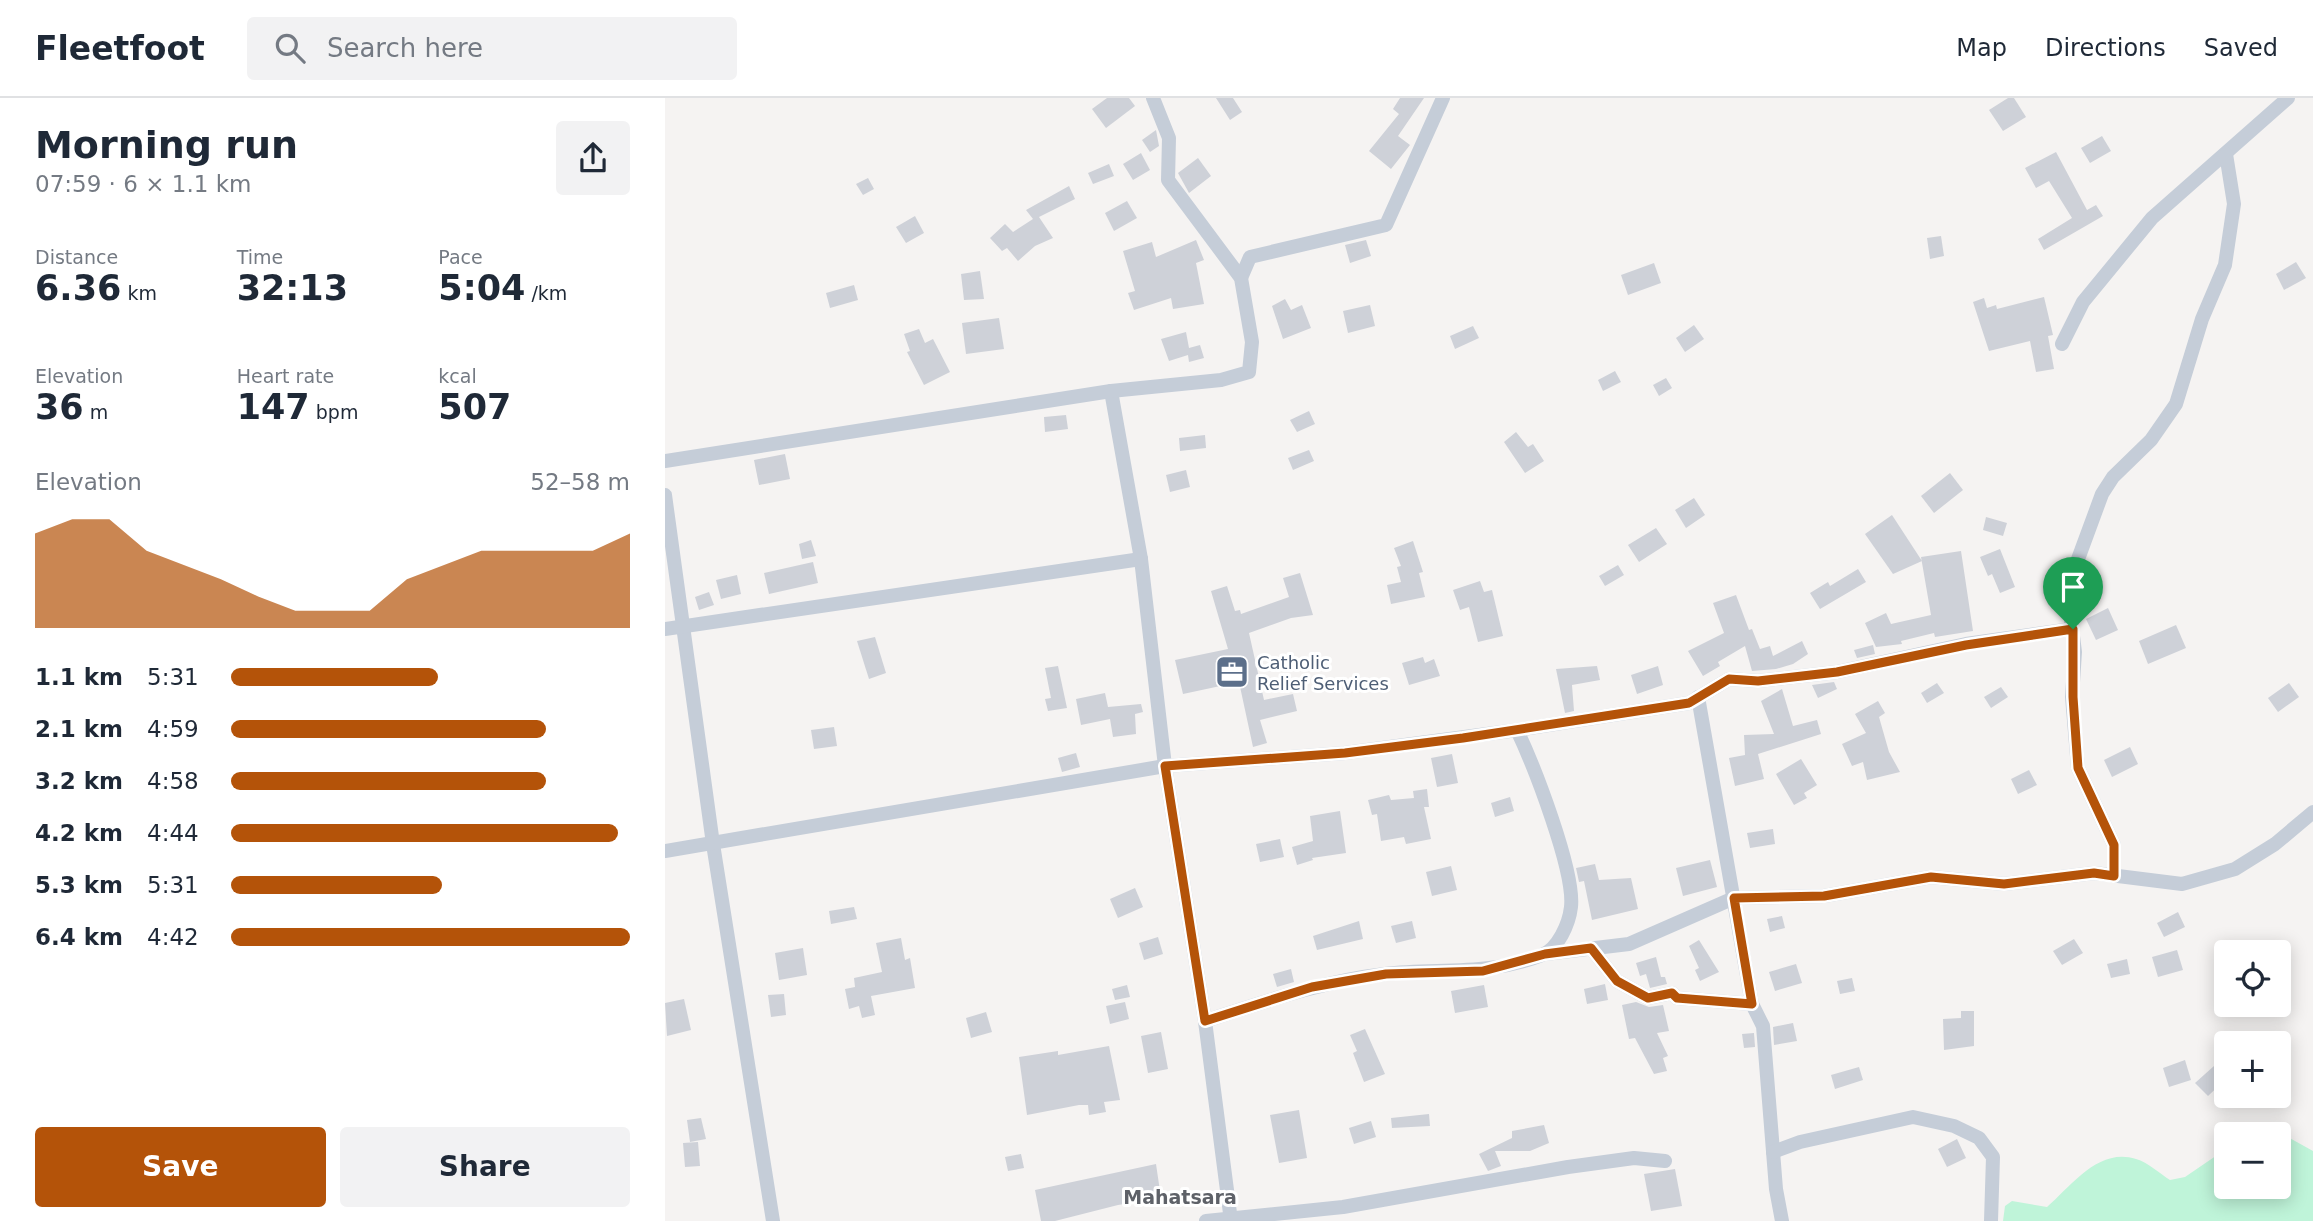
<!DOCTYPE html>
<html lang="en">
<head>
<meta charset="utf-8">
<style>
  :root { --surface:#fff; --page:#f2f2f3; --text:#1f2937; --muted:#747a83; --line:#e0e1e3; --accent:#b45309 }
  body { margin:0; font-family:"DejaVu Sans",sans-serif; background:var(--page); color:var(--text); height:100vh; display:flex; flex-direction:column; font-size:26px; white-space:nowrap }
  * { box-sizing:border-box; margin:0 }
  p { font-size:23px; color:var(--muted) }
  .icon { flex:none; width:38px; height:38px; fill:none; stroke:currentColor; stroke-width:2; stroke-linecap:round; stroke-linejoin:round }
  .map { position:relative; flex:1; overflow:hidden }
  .drawer { display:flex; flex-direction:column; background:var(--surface); width:665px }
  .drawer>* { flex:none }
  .controls { position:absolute; left:1549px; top:842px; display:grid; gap:14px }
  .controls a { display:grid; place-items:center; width:77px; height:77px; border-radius:7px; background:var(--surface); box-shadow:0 4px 18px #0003; font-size:35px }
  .pin { position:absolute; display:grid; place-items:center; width:60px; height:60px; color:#fff; margin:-72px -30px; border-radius:50% 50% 50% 0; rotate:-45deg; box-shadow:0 0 7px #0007 }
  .pin .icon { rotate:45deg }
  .round { display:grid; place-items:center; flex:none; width:74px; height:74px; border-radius:7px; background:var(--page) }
  .overview { display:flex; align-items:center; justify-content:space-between; height:119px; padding:0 35px }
  h1 { font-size:38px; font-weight:700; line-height:52px }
  .stats { display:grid; grid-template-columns:repeat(3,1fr); gap:10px; height:119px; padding:7px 35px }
  .stats div { display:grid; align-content:center }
  .stats b { font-size:35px; font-weight:700 }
  .stats small { font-size:19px; font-weight:400 }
  .stats p { font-size:19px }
  .chart { height:196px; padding:14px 35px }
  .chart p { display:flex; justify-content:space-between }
  .chart svg { width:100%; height:126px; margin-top:7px; fill:var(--accent); opacity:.7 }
  .primary-button { display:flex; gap:14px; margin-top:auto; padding:14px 35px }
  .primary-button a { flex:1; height:80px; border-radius:7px; background:var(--accent); color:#fff; font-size:28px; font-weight:700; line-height:80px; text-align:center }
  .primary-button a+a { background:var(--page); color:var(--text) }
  ul { padding:0 35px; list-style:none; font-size:23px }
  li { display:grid; grid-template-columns:112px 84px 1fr; align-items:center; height:52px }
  li i { height:18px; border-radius:9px; background:var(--accent) }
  header { display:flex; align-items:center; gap:42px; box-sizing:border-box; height:98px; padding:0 35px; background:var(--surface); border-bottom:2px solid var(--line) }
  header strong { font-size:33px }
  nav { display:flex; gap:38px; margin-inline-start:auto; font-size:24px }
  .search { width:490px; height:63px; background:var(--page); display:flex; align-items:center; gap:18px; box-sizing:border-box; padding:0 24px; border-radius:7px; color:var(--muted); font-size:26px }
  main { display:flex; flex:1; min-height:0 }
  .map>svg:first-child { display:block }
  .green { fill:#bff4d9 }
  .building { fill:#ced1d8 }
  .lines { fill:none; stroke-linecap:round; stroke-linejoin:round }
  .minor { stroke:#c5cdd8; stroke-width:14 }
  .route-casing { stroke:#fff; stroke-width:14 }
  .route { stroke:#b45309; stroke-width:9 }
  .labels { text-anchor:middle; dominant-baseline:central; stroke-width:6; stroke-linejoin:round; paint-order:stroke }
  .service-label { font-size:18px; fill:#4e5e75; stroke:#fff; text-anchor:start }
  .neighbourhood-label { font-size:19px; font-weight:bold; fill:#5e6168; stroke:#fff }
</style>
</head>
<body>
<header>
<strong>Fleetfoot</strong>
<div class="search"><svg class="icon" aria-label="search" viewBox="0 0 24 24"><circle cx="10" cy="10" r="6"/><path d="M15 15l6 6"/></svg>Search here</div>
<nav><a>Map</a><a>Directions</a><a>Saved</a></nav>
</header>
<main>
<section class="drawer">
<div class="overview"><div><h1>Morning run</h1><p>07:59 · 6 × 1.1 km</p></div><a class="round"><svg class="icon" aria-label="share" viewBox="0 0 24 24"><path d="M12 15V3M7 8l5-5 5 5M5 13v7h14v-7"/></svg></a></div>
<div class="stats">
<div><p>Distance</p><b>6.36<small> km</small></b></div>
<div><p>Time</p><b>32:13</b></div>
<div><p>Pace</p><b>5:04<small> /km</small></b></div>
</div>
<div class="stats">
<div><p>Elevation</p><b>36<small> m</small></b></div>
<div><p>Heart rate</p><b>147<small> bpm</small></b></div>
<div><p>kcal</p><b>507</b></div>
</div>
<div class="chart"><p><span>Elevation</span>52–58 m</p>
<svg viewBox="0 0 160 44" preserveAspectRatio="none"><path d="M0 44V11L10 6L20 6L30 17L40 22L50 27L60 33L70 38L80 38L90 38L100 27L110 22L120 17L130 17L140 17L150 17L160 11V44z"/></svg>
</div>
<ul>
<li><b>1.1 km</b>5:31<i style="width:52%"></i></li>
<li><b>2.1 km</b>4:59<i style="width:79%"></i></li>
<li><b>3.2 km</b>4:58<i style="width:79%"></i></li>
<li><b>4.2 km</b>4:44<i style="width:97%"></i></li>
<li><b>5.3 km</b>5:31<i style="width:53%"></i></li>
<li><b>6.4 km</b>4:42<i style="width:100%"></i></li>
</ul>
<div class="primary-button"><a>Save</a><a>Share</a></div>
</section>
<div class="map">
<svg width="1648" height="1123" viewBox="0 0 1648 1123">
  <rect width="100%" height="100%" fill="#f5f3f2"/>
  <path class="green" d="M1610,1032L1648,1053V1123H1338L1340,1108L1347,1103L1382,1109C1407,1087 1434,1049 1471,1061C1483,1064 1495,1076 1505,1082L1520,1079L1561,1051V1088H1614V1036H1599Z"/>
  <g class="building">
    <path d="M442,0H464L470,8L441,30L427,11Z"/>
    <path d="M551,0H568L577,14L565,22Z"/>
    <path d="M735,0H759L733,38L745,47L726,71L704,53L734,16L728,11Z"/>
    <path d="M1343,0H1349L1361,19L1338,33L1324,12Z"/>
    <path d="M491,32L494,48L485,54L477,42Z"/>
    <path d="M1437,38L1446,53L1425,65L1416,50Z"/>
    <path d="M1391,54L1422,112L1431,107L1438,118L1379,152L1373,141L1407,120L1384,83L1371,90L1360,70Z"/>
    <path d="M476,55L485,72L468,82L458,66Z"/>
    <path d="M533,60L546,78L524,95L513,75Z"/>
    <path d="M444,66L449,78L428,86L423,75Z"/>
    <path d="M203,80L209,91L198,97L191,86Z"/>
    <path d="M404,88L410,101L374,119L388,140L370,148L353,163L342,150L337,153L325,140L340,126L348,134L368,121L361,112Z"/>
    <path d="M462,103L472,120L449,133L440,115Z"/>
    <path d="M250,118L259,135L241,145L231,129Z"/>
    <path d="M1276,138L1279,158L1265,161L1262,140Z"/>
    <path d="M531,142L539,162L531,165L539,206L508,211L506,200L469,212L463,195L470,193L458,153L487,144L491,159Z"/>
    <path d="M701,142L706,158L685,165L680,147Z"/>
    <path d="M1631,164L1641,180L1619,192L1611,176Z"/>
    <path d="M989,165L996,185L963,197L956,177Z"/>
    <path d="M315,173L319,201L299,202L296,176Z"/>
    <path d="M189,187L193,202L165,210L161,195Z"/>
    <path d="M1379,199L1388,237L1383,238L1389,271L1371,274L1365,243L1324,253L1308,204L1319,200L1322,210L1331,207L1332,211Z"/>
    <path d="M620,201L626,212L637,207L646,230L618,241L607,208Z"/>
    <path d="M705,207L710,228L683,235L678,213Z"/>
    <path d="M334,220L339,251L301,256L297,225Z"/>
    <path d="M1029,227L1039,241L1020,254L1011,240Z"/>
    <path d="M808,228L814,240L790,251L785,238Z"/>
    <path d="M254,231L260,245L268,241L285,274L259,287L242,254L245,253L239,236Z"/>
    <path d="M521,234L524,250L535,247L539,260L524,264L523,257L504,263L496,241Z"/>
    <path d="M950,273L956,284L938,293L933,282Z"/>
    <path d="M1001,280L1007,290L994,298L988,287Z"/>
    <path d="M644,313L650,326L632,334L625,322Z"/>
    <path d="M401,317L403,331L380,334L379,319Z"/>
    <path d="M851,334L863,349L868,346L879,363L860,375L839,344Z"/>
    <path d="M540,337L541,350L515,353L514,340Z"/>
    <path d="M644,352L649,363L628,372L623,360Z"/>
    <path d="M120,356L125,381L94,387L89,362Z"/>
    <path d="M521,372L525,389L505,394L501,377Z"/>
    <path d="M1285,375L1298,392L1269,415L1256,398Z"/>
    <path d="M1029,400L1040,417L1021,430L1010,412Z"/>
    <path d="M1227,417L1257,463L1228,476L1200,436Z"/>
    <path d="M1321,419L1342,425L1338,438L1318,432Z"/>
    <path d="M991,430L1002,446L974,464L963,447Z"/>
    <path d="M146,442L151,458L137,461L134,446Z"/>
    <path d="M748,443L758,474L754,475L760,499L726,506L722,487L736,484L732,469L736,468L729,450Z"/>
    <path d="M1335,451L1350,489L1335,495L1327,476L1323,478L1315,459Z"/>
    <path d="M1296,453L1308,533L1270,539L1269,535L1236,543L1237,546L1211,549L1200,525L1221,515L1226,526L1266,517L1256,459Z"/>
    <path d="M148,464L153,485L104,496L99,475Z"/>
    <path d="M953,467L959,477L940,488L934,478Z"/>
    <path d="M1193,471L1201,484L1155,511L1145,495L1163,484L1165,488Z"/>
    <path d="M635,475L648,517L626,520L584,535L599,602L628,596L632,613L595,622L602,645L588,649L574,584L518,596L510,562L563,551L546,493L562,488L570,513L575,512L576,516L624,499L618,480Z"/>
    <path d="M72,477L76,496L56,501L51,482Z"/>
    <path d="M815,483L819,494L827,492L838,538L813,544L804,509L795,512L788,492Z"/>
    <path d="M44,494L49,507L34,512L30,499Z"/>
    <path d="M1071,497L1084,532L1087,531L1095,551L1105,548L1108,558L1137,543L1143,556L1128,566L1111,571L1087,573L1080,548L1053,564L1055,568L1038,578L1023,553L1059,535L1048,505Z"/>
    <path d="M1443,510L1453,532L1431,542L1421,521Z"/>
    <path d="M1511,527L1521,550L1483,566L1474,543Z"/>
    <path d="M210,539L221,575L204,581L192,543Z"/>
    <path d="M1208,547L1210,556L1192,560L1189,552Z"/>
    <path d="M758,559L760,565L769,561L775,578L744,587L737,565Z"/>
    <path d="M393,568L402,610L383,613L380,601L386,600L380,570Z"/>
    <path d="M932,568L935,582L907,587L909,613L900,615L891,571Z"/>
    <path d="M993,568L998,587L972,596L966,577Z"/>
    <path d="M1169,584L1172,591L1153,600L1147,587Z"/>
    <path d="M1272,585L1279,595L1262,605L1256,595Z"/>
    <path d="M1624,585L1634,599L1613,614L1603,600Z"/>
    <path d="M1336,589L1343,599L1326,610L1319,599Z"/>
    <path d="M1117,591L1128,628L1152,622L1156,636L1093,656L1099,681L1070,688L1064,660L1080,657L1079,637L1109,636L1096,603Z"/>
    <path d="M440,595L443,609L476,606L478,614L470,616L471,636L448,639L445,621L416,627L411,601Z"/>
    <path d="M1213,603L1220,615L1214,619L1224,654L1235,674L1202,682L1198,664L1187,668L1177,646L1201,635L1190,616Z"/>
    <path d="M169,629L172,648L149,651L146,632Z"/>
    <path d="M1465,649L1473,666L1447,679L1439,662Z"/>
    <path d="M411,655L415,669L397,674L393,660Z"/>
    <path d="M787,656L793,685L772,689L766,660Z"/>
    <path d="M1136,661L1152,687L1139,695L1142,700L1129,707L1111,676Z"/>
    <path d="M1364,672L1372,687L1353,696L1346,681Z"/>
    <path d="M762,691L764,709H759L766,741L741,746L739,739L716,743L712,716L707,717L703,702L724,697L726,702L749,700L748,693Z"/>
    <path d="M845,699L849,713L830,719L826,705Z"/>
    <path d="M675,713L681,755L647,760L648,762L632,767L627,749L648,743L645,718Z"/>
    <path d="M1108,731L1110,746L1085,750L1082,735Z"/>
    <path d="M615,741L619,759L595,764L591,746Z"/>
    <path d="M1045,762L1052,789L1018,798L1011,770Z"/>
    <path d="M930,766L934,782L966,780L973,811L927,822L919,783L914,784L911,770Z"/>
    <path d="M786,768L792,792L767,798L761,774Z"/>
    <path d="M470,790L478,809L453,820L445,801Z"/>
    <path d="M189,809L192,821L166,826L164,813Z"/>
    <path d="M1513,814L1520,829L1499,839L1492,825Z"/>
    <path d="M1117,818L1120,830L1105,834L1102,821Z"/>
    <path d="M694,823L698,841L652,852L648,838Z"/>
    <path d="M747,823L751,840L731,845L726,828Z"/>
    <path d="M493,839L498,856L479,862L474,845Z"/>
    <path d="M236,840L240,862L245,860L250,890L206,898L210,917L197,920L194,908L184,911L180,891L190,889L189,880L217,874L211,845Z"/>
    <path d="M1409,841L1418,855L1397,867L1388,853Z"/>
    <path d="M1034,842L1054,874L1035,883L1030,872L1034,870L1024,848Z"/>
    <path d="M138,850L142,877L114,882L110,855Z"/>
    <path d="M1512,852L1518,872L1493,879L1487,859Z"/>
    <path d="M991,859L996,879H1000L1002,886L985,890L981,876L975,878L971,865Z"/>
    <path d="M1462,861L1465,876L1446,880L1442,866Z"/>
    <path d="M1131,866L1137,885L1110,893L1104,874Z"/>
    <path d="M626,871L629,884L612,889L608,876Z"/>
    <path d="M1187,880L1190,893L1175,896L1172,883Z"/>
    <path d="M940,886L943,902L922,906L919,891Z"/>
    <path d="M462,887L465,899L450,902L447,891Z"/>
    <path d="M819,887L823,909L790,915L786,893Z"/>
    <path d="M119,896L121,917L106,919L103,897Z"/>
    <path d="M19,901L26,932L2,938L0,905Z"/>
    <path d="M460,904L464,921L445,926L441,908Z"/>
    <path d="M971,904L984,909L998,907L1004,933L992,935L1003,958L998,960L1002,973L989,976L970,940L964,941L957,907Z"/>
    <path d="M1296,913H1309V948L1279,952L1278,921L1296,920Z"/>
    <path d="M321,914L327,934L306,940L301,920Z"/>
    <path d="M1128,925L1132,943L1109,947L1108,929Z"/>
    <path d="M700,931L720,976L699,984L688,955L692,953L685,937Z"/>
    <path d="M496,934L503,971L483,975L476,938Z"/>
    <path d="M1089,935L1090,949L1079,950L1077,936Z"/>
    <path d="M444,948L455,1002L439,1004L441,1014L424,1017L423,1007H414L362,1017L354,959L393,953V957Z"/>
    <path d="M1520,962L1526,982L1504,989L1498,970Z"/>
    <path d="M1549,968L1561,981L1543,998L1530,985Z"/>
    <path d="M1194,969L1198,982L1170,991L1166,977Z"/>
    <path d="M634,1012L642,1060L614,1065L605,1017Z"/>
    <path d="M764,1016L765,1028L727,1030L726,1020Z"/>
    <path d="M36,1020L41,1041L25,1044L22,1022Z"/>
    <path d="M706,1023L711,1039L689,1046L684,1030Z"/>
    <path d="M879,1027L884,1045L865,1053H830L836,1068L823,1073L814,1056L847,1040V1033Z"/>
    <path d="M1292,1041L1301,1060L1282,1069L1273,1051Z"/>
    <path d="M33,1044L35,1068L20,1069L18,1045Z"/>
    <path d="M356,1056L359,1070L343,1073L340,1059Z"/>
    <path d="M491,1066L496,1100L453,1107L390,1123H376L370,1092Z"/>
    <path d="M1010,1071L1017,1108L986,1113L979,1076Z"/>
  </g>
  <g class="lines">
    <g class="minor">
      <path d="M576,180L585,159L721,127L778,0"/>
      <path d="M1397,246L1418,204L1487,120L1623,0"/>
      <path d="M446,293L476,461L500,668L540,923L566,1123"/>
      <path d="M0,363L446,293L556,282L584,274L587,244L576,180L503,82L504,40L488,0"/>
      <path d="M0,397L48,746L108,1123"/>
      <path d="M0,531L476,461"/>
      <path d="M1033,599L1087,906L1098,928L1111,1091L1117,1123"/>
      <path d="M0,753L500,668L680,655L852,632L1024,605L1064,581L1093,583L1172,574L1301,546L1407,531"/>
      <path d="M1449,778V747L1413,670L1407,599L1410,554L1402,491L1437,396L1448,379L1486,342L1511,306L1537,221L1560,167L1569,106L1561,56"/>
      <path d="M926,850L952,883L983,900L1007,895L1012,900L1087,906"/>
      <path d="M880,856L964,846L1069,800L1159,798L1266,779L1339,786L1429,775L1517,786L1570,771L1610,746L1648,714"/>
      <path d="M540,923C599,904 658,883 720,876C775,870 824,878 877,857C893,851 904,826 906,809C910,773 869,668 852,632"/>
      <path d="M1108,1054L1135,1044L1248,1019L1289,1028L1314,1040L1328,1059L1326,1123"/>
      <path d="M541,1123L678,1109L903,1069L969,1060L1000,1063"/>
    </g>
  </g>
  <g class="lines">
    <defs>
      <path id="route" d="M1408,531V599L1413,670L1449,747V778L1429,775L1339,786L1266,779L1159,798L1069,800L1087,906L1012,900L1007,895L983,900L952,883L926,850L880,856L818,873L721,876L647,889L540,923L500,668L680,655L798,640L1024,605L1064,581L1093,583L1172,574L1301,547Z"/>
    </defs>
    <use href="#route" class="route-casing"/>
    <use href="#route" class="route"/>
  </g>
  <defs>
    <symbol id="office-square" viewBox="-11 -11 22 22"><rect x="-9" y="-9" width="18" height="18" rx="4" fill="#5c6f8a" stroke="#fff"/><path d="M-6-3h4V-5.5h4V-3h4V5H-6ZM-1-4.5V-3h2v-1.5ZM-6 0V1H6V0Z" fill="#fff"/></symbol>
  </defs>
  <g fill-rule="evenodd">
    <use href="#office-square" x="548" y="555" width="38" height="38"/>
  </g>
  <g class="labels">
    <g class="service-label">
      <text x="592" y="564">Catholic<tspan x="592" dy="21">Relief Services</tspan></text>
    </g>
    <g class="neighbourhood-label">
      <text x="515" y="1099">Mahatsara</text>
    </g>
  </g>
</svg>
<div class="controls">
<a><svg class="icon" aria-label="locate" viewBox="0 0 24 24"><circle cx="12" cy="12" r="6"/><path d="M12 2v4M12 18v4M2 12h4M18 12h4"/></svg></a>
<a>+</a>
<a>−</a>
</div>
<div class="pin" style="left:1408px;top:531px;background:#1e9e55"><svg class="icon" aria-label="arrive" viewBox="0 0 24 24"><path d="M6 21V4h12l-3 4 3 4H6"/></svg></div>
</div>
</main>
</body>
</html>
